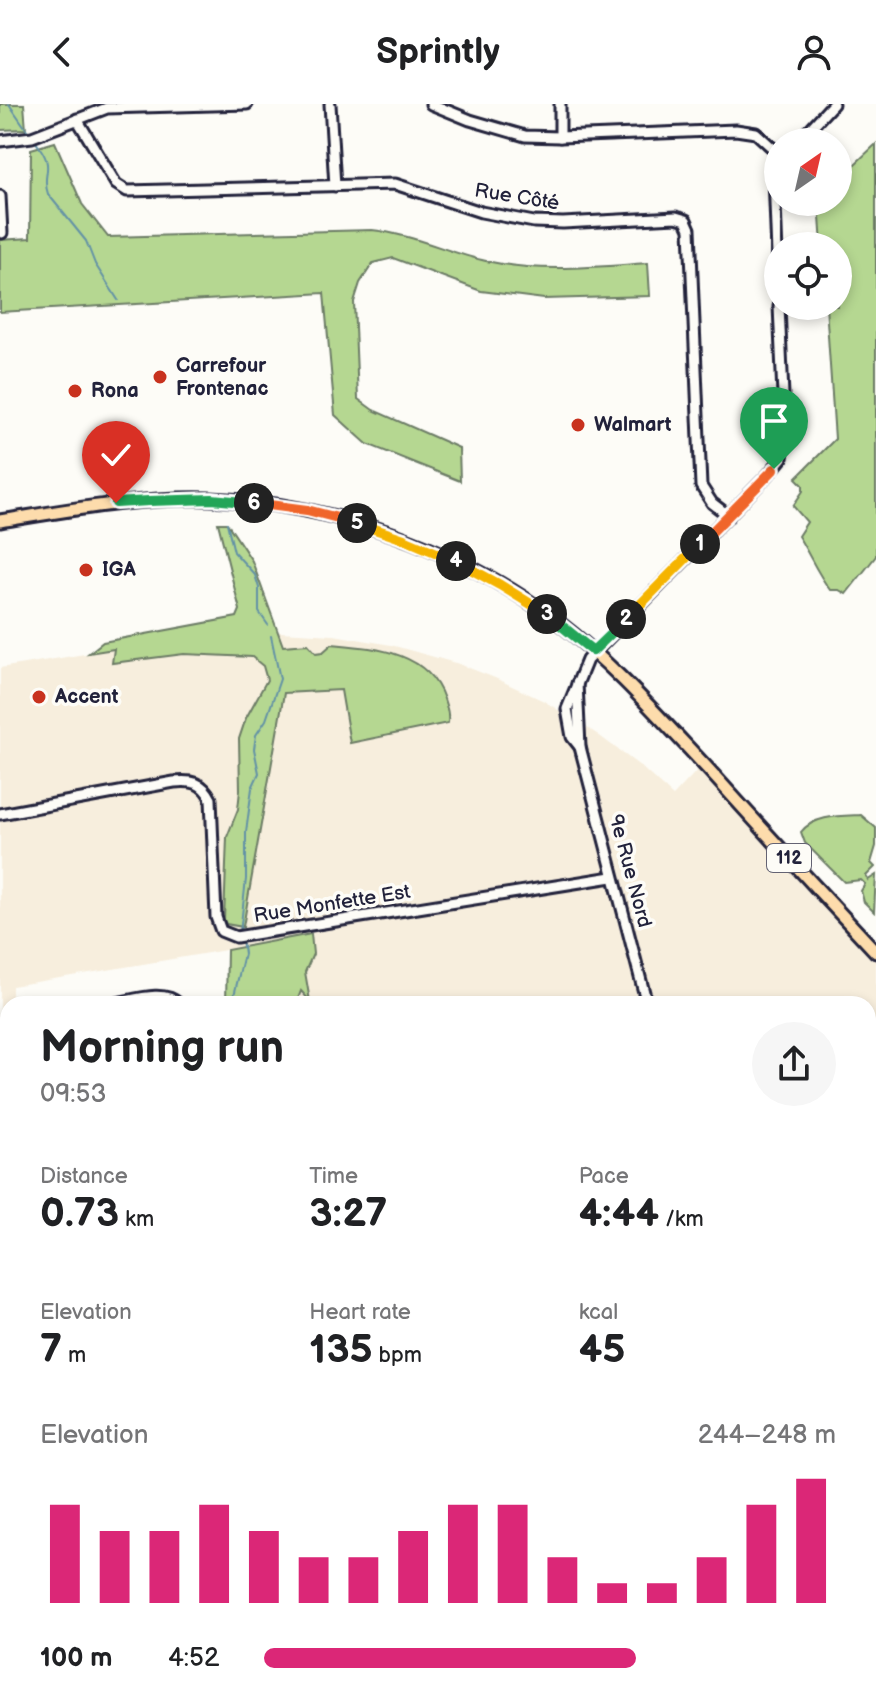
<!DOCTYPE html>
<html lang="en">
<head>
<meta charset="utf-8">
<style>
  :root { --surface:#fff; --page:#f6f6f6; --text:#202124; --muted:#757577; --accent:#db2777 }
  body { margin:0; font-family:"Balsamiq Sans",sans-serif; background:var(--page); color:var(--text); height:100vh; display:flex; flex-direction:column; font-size:30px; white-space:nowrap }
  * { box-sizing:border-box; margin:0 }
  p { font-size:26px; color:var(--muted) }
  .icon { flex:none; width:44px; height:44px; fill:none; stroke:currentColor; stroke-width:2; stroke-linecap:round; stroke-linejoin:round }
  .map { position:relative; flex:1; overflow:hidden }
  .drawer { position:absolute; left:0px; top:892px; width:876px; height:710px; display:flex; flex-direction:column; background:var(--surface); border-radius:24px 24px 0 0; box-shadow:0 4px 12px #0003 }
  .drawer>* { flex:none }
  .needle { width:52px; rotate:34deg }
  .buttons { position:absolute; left:764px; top:24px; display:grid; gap:16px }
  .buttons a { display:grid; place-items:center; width:88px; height:88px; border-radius:50%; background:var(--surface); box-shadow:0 4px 12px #0003; font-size:40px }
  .pin { position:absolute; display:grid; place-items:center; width:68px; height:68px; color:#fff; margin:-82px -34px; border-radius:50% 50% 50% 0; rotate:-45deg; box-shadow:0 0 8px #0007 }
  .pin .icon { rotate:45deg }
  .km { position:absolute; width:40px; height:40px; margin:-20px; border-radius:50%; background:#222; color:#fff; font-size:22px; line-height:40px; text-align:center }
  .round { display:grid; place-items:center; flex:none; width:84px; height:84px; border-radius:42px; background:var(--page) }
  .overview { display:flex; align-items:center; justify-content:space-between; height:136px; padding:0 40px }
  h1 { font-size:44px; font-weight:700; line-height:60px }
  .stats { display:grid; grid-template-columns:repeat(3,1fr); gap:12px; height:136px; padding:8px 40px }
  .stats div { display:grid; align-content:center }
  .stats b { font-size:40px; font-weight:700 }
  .stats small { font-size:22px; font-weight:400 }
  .stats p { font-size:22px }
  .chart { height:224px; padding:16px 40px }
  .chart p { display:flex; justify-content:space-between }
  .chart svg { width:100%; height:144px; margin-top:8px; stroke:var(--accent); stroke-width:6 }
  ul { padding:0 40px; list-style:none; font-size:26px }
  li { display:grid; grid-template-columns:128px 96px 1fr; align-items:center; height:60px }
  li i { height:20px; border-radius:10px; background:var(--accent) }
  header { display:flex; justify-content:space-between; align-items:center; height:104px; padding:0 40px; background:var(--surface); font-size:36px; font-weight:700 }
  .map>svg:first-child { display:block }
  .built { fill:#f7eedd }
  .green { fill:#b5d791; stroke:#6c7c66; stroke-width:2 }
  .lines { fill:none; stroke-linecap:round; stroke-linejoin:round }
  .stream { stroke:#6392a6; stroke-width:2 }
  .minor-casing { stroke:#22223b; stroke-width:15 }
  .major-casing { stroke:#22223b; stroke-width:17 }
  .minor { stroke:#fdfcf7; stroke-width:9 }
  .major { stroke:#fddcac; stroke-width:11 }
  .split-1-casing { stroke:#fff; stroke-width:16 }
  .split-2-casing { stroke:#fff; stroke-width:16 }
  .split-3-casing { stroke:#fff; stroke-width:16 }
  .split-4-casing { stroke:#fff; stroke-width:16 }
  .split-5-casing { stroke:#fff; stroke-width:16 }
  .split-6-casing { stroke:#fff; stroke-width:16 }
  .split-7-casing { stroke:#fff; stroke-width:16 }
  .split-8-casing { stroke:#fff; stroke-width:16 }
  .split-1 { stroke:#f0652b; stroke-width:10 }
  .split-2 { stroke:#f5b400; stroke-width:10 }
  .split-3 { stroke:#22a559; stroke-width:10 }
  .split-4 { stroke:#f5b400; stroke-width:10 }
  .split-5 { stroke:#f5b400; stroke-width:10 }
  .split-6 { stroke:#f0652b; stroke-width:10 }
  .split-7 { stroke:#22a559; stroke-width:10 }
  .split-8 { stroke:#22a559; stroke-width:10 }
  .poi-dot { fill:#c8321e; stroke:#fdfcf7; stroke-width:3 }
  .labels { text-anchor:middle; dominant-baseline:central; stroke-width:7; stroke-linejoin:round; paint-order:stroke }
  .shield { fill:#fdfcf7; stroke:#646373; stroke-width:2 }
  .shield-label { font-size:18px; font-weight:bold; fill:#22223b }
  .street-label { font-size:20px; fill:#22223b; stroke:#fdfcf7 }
  .poi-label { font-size:20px; font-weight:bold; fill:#22223b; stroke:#fdfcf7; text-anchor:start }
</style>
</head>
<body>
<header><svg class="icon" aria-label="back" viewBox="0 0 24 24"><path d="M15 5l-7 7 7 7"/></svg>Sprintly<svg class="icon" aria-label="person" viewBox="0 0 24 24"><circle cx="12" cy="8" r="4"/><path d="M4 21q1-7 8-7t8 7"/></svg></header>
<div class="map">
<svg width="876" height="1601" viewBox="0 0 876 1601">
  <rect width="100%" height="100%" fill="#fdfcf7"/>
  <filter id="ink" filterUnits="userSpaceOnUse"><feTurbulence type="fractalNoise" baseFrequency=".0125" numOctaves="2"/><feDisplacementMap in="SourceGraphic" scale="16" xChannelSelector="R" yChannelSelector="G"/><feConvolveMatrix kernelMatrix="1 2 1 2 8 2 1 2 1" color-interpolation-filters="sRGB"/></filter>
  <g filter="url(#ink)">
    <g class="built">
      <path d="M263,527L334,531L391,541L459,560L495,574L544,597L597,630L640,662L673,692L703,660L876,848V1067L869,1069L868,1064V900H226V846L12,882V900H8V1059L0,1061V564L163,537Z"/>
      <path d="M0,1290H8V1444L0,1446Z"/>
    </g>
    <g class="green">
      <path d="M0,0H24L26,25L0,26Z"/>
      <path d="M55,38L82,100L108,133L372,126C411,130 447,148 486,157C540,169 594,163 648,159L650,192L544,195L481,187L393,154L373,159L360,179L354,198L358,295L373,306L459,344L460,377L367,340L335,311L324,189L0,208V136L30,134L31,45Z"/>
      <path d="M876,40V452L846,490L839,486H830C817,469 810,451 798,432L807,418L793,402L803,387V381L796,374L835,335L826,202H838V142H822L819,98H838V76Z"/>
      <path d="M218,419H227L252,457L283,542L308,540L316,549L323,548L332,540C375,544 428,547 444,595C447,604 449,610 448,619L350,639L341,586L284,589L243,823L226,820L224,816L227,733L238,705L240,686L239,635L246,614L267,576L263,562L252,553L184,550L112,559L114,545L89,549L103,538L237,513L240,506Z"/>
      <path d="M861,711L876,724V742L871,759L875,763L866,772L868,776L876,771L874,808L864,798L861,787L865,780L861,776L844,778L805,739L801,728C814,711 841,712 861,711Z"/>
      <path d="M311,830L313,850L305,868L310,897L301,887L296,900H226L227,846Z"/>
    </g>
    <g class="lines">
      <g class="stream">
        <path d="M9,0L29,29"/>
        <path d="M35,37C58,66 40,67 48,90L86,137L95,160L118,196"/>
        <path d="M227,419L234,448L255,471L259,484V508L268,521"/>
        <path d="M240,829L246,775V728L252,684L259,669L254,645L256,631L266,616L280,575L271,532"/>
        <path d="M232,900L244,850L242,835"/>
        <path d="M0,1484L8,1482"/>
      </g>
      <defs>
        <g id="minor">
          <path d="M330,0L335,82"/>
          <path d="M431,0L470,16L525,32L560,33L736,26L756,29L778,49"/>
          <path d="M560,0V33"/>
          <path d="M77,15L116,80L127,87L395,80L481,108L534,118L563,119L676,113L686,116L690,125L701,382L712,399L729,412"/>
          <path d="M0,37L32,33L107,4L247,0"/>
          <path d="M798,38L833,0"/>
          <path d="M778,60L774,72L778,176"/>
          <path d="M0,92L2,129"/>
          <path d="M577,579L580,643L647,900"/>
          <path d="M580,643L572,633L567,605L587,556L768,371L782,354L785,336L779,202"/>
          <path d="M0,710L174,678C191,676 203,678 211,695L216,813L221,827L236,833L612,773"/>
          <path d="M111,900C131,897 164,884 179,900"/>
          <path d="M0,1060L8,1059"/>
          <path d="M868,1064L876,1097"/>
          <path d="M868,1234L876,1231"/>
          <path d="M876,1408L868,1410L876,1440"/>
          <path d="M0,1457L8,1454"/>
          <path d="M868,1588L876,1586"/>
          <path d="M62,1594V1601"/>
          <path d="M370,1594V1601"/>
          <path d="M650,1594L652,1601"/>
          <path d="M740,1594L742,1601"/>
          <path d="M121,1601L148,1594"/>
          <path d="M474,1601L502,1594"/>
          <path d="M817,1601L844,1594"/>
        </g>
        <path id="major" d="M0,417C70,406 139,393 210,395C333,399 459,444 558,518C613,560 661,615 709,666C764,727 820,788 876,848"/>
      </defs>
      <use href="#minor" class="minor-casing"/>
      <use href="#major" class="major-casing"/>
      <use href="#minor" class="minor"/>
      <use href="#major" class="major"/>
    </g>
  </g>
  <g class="lines" filter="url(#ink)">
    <defs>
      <path id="split-1" d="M700,440L774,365"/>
      <path id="split-2" d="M626,515L700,440"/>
      <path id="split-3" d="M547,510L593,547L626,515"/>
      <path id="split-4" d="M456,457L500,481L547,510"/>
      <path id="split-5" d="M357,419L404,435L456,457"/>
      <path id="split-6" d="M254,399L307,406L357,419"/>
      <path id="split-7" d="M149,397L212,395L254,399"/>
      <path id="split-8" d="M116,399L149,397"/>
    </defs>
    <use href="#split-1" class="split-1-casing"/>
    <use href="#split-2" class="split-2-casing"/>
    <use href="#split-3" class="split-3-casing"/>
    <use href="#split-4" class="split-4-casing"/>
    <use href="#split-5" class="split-5-casing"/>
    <use href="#split-6" class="split-6-casing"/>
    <use href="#split-7" class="split-7-casing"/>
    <use href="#split-8" class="split-8-casing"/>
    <use href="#split-1" class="split-1"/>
    <use href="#split-2" class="split-2"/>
    <use href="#split-3" class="split-3"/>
    <use href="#split-4" class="split-4"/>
    <use href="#split-5" class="split-5"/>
    <use href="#split-6" class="split-6"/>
    <use href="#split-7" class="split-7"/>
    <use href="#split-8" class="split-8"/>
  </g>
  <g class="poi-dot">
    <circle cx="160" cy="273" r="8"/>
    <circle cx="75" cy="287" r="8"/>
    <circle cx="578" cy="321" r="8"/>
    <circle cx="86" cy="466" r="8"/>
    <circle cx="39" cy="593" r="8"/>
  </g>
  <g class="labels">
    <rect class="shield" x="767" y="740" width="44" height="28" rx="6"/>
    <g class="shield-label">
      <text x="789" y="754">112</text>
    </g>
    <g class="street-label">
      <text transform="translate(517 93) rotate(9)">Rue Côté</text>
      <text transform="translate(630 767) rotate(75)">9e Rue Nord</text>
      <text transform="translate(332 800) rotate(-9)">Rue Monfette Est</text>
    </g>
    <g class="poi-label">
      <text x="176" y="262">Carrefour<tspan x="176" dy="23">Frontenac</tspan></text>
      <text x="91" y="287">Rona</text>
      <text x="594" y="321">Walmart</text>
      <text x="102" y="466">IGA</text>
      <text x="55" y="593">Accent</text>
    </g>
  </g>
</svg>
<div class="buttons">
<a><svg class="needle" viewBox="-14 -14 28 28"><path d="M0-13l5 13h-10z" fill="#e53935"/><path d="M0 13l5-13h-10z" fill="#757577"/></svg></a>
<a><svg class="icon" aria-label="locate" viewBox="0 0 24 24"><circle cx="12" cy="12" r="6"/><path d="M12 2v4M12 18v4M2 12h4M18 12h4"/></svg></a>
</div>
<div class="pin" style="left:774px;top:365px;background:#1e9e55"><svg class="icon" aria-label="arrive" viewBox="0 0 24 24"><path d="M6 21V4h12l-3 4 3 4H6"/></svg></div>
<div class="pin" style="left:116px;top:399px;background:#d93025"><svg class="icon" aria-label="check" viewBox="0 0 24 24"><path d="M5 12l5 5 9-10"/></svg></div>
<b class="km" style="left:700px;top:440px">1</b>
<b class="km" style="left:626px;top:515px">2</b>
<b class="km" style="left:547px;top:510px">3</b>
<b class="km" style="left:456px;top:457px">4</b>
<b class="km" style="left:357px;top:419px">5</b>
<b class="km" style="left:254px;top:399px">6</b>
<section class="drawer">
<div class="overview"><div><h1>Morning run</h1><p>09:53</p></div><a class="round"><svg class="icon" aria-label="share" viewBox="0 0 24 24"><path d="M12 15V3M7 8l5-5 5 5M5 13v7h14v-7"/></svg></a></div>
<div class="stats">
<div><p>Distance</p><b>0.73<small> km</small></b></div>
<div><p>Time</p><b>3:27</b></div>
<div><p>Pace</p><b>4:44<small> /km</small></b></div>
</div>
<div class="stats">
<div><p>Elevation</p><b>7<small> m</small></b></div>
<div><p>Heart rate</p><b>135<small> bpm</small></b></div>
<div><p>kcal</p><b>45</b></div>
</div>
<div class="chart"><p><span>Elevation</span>244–248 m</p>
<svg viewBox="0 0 160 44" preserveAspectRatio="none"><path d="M5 44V14M15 44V22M25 44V22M35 44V14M45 44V22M55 44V30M65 44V30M75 44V22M85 44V14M95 44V14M105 44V30M115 44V38M125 44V38M135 44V30M145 44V14M155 44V6"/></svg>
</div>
<ul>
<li><b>100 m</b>4:52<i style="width:65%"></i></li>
</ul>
</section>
</div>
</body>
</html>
